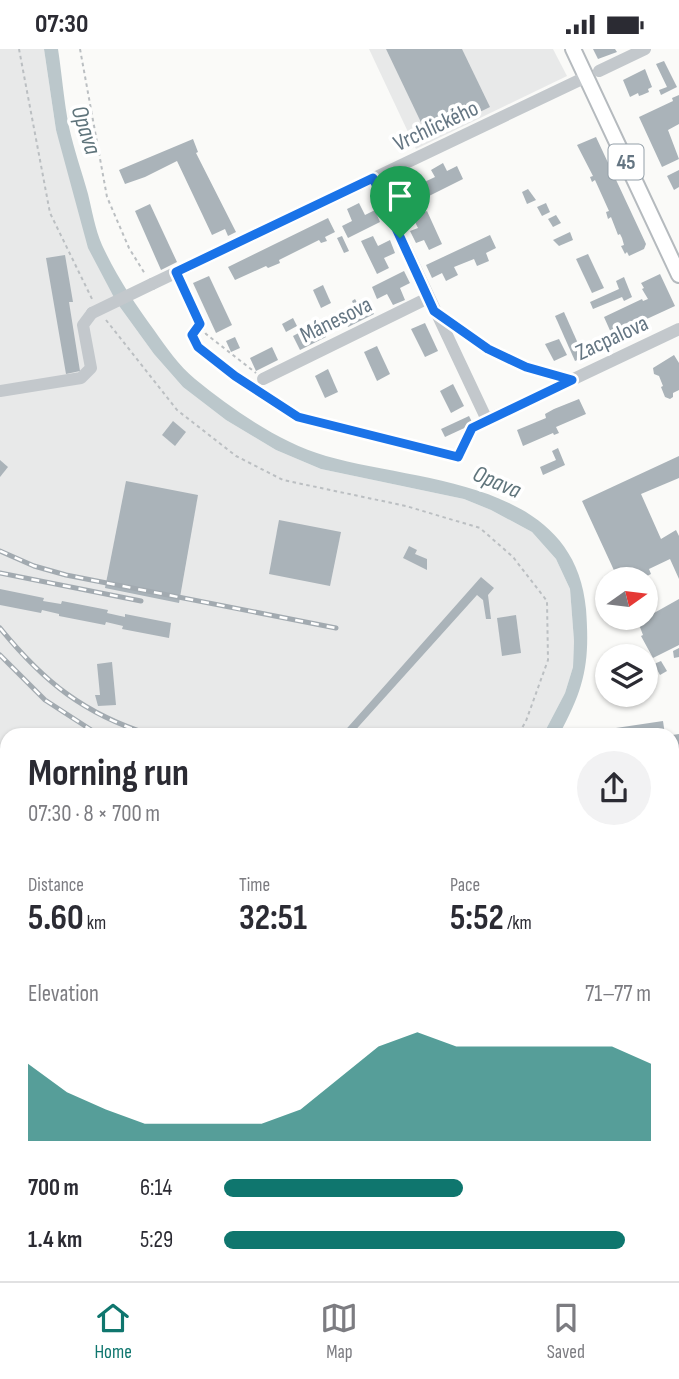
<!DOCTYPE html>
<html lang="en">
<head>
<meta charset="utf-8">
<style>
  :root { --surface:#fff; --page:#f2f2f3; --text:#2b2b33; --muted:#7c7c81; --line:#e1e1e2; --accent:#0f766e }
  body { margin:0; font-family:"Sofia Sans Condensed",sans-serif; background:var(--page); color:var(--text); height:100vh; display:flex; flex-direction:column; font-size:26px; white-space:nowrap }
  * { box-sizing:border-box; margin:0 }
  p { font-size:23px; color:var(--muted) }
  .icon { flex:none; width:38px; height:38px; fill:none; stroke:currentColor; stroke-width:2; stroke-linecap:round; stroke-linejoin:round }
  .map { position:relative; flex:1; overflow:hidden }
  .details { position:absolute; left:0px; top:679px; width:679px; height:553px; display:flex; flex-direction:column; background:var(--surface); border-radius:21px 21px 0 0; box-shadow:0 2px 5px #0004 }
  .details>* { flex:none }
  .needle { width:46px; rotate:76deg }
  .buttons { position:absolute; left:595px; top:518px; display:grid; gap:14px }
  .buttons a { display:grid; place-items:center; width:63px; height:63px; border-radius:50%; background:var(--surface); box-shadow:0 2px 5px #0004; font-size:35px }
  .pin { position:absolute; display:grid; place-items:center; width:60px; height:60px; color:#fff; margin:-72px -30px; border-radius:50% 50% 50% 0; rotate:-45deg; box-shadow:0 0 7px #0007 }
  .pin .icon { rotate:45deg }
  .round { display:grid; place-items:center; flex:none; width:74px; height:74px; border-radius:37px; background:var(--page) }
  .summary { display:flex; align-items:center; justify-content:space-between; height:119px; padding:0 28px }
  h1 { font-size:38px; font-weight:700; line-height:52px }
  .stats { display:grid; grid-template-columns:repeat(3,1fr); gap:10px; height:119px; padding:7px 28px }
  .stats div { display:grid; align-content:center }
  .stats b { font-size:35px; font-weight:700 }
  .stats small { font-size:19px; font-weight:400 }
  .stats p { font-size:19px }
  .chart { height:196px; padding:14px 28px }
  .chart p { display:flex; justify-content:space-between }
  .chart svg { width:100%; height:126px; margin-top:7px; fill:var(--accent); opacity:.7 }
  ul { padding:0 28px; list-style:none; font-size:23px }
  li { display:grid; grid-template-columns:112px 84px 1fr; align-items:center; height:52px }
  li i { height:18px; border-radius:9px; background:var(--accent) }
  .status { display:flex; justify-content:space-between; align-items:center; height:49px; padding:0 35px; background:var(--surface); direction:ltr }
  .status svg { height:19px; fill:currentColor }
  .tabs { display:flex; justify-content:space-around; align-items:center; height:98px; border-top:2px solid var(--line); background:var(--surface); font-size:19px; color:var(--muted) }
  .tabs a { display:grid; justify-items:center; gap:4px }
  .tabs .on { color:var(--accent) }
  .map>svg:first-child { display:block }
  .built { fill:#e8e9e9 }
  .green { fill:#dadfd7 }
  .water { fill:#bbc7cb }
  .building { fill:#aab3b9 }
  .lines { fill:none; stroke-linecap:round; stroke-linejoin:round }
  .major-casing { stroke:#b5babe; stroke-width:18 }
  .path { stroke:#bbbfc2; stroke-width:2; stroke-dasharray:3.5 3.5; stroke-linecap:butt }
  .minor { stroke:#c3c8cc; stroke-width:12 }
  .major { stroke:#fff; stroke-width:14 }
  .rail-casing { stroke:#a2aab0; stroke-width:5 }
  .rail { stroke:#fff; stroke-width:2.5; stroke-dasharray:8; stroke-linecap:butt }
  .minor-bridge { stroke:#c3c8cc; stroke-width:12 }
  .route-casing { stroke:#fff; stroke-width:14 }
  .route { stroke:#1a73e8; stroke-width:9 }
  .labels { text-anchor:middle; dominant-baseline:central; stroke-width:7; stroke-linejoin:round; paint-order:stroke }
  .shield { fill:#fff; stroke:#939fa8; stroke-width:2 }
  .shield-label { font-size:21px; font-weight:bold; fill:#657683 }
  .street-label { font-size:23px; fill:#657683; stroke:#fff }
  .water-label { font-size:24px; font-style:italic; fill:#60757c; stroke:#fff }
</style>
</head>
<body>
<div class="status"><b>07:30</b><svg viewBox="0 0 49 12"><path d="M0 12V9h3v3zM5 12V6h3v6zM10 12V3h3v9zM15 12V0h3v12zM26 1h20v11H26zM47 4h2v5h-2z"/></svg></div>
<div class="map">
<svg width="679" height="1232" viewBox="0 0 679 1232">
  <rect width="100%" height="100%" fill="#fafaf8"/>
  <g class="built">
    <path d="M0,0H44L56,81L117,254L154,305L183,338L226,371L276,401L321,420L464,450L491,461L532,483L556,510L570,540L574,592L573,618L565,644L543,686H7V1168L0,1170Z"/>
    <path d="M369,0H553L567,27L416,100Z"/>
  </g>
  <path class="green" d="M679,885V1231L649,1232L621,1225H672V886Z"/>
  <g class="water">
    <path d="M44,0H58C62,26 64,53 69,78C74,101 82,123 88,145C92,161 95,180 102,196C116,226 134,254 154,281C166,298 179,317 195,330C233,361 279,393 326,407C421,434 574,430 586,560C590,614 585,638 559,686H543L565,644L573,618L574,592L570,540L556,510L532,483L491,461L464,450L321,420L276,401L226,371L183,338L154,305L117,254L88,199L56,81Z"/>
    <path d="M465,1225H495L507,1232H473Z"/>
  </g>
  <g class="building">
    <path d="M386,0H462L490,58L428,88Z"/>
    <path d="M593,0H615L617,3L598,10Z"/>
    <path d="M664,12L677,38L661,46L659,41L667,38L656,15Z"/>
    <path d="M645,20L652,38L648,40L649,43L642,46L639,47L638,44L630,48L623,31Z"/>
    <path d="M679,46V75L668,81L679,110L662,118L639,68L673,52L672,49Z"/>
    <path d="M596,88L646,195L644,200L629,207L627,203L625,205L621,197L624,196L622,189L620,185L618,186L611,168L608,170L606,163L609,162L595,131L592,133L590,128L593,127L577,96Z"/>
    <path d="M193,90L198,103L196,104L236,183L228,187L225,180L212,186L177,112L145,128L125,135L119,121Z"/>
    <path d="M443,114L447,122L457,117L463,130L401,161L394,147L404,143L401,135L412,130L416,137L435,128L431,121Z"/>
    <path d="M679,121V138L674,141L667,127Z"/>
    <path d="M528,140L536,151L527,155L522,143Z"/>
    <path d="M359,154L365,166L375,161L380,173L348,189L342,177L352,172L347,160Z"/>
    <path d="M546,154L550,163L542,167L537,158Z"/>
    <path d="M150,155L177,213L161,221L135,162Z"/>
    <path d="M427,162L442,195L429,201L424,191L416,194L410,182L418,179L413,169Z"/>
    <path d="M556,166L561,174L553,178L548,170Z"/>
    <path d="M328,169L335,183L325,188L327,192L321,194L319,191L279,211L280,214L268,219L266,217L235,231L228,218Z"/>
    <path d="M570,183L573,191L559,197L553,191Z"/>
    <path d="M490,186L496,199L486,204L489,212L477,217L474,210L454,218L458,226L446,232L442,224L432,229L426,216Z"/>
    <path d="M342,187L349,202L344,204L337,189Z"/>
    <path d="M373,187L378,197L390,191L395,204L384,209L389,219L377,225L361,192Z"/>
    <path d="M588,205L604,239L592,244L576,210Z"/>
    <path d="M65,206L73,253H69L80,322L66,325L46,209Z"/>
    <path d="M404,222L410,234L400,239L405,251L393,256L387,245L377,250L372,238Z"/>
    <path d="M660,225L675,257L612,286L604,268L642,250L643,252L648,250L642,240L644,239L641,234Z"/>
    <path d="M209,227L232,276L216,284L193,234Z"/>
    <path d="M624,228L632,248L624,252L622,248L593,260L590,253L619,240L616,232Z"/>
    <path d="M323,236L331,254L321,259L313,241Z"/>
    <path d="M355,250L359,257L368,253L374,265L348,278L343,264L355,259L352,252Z"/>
    <path d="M564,263L584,308L575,312L555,267Z"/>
    <path d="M293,269L297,277L286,283L282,275Z"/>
    <path d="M319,273L326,288L300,301L293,287Z"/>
    <path d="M425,274L438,302L425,308L411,280Z"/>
    <path d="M235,288L240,299L231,303L226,292Z"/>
    <path d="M559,290L567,306L554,312L545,295Z"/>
    <path d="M377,297L390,325L377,332L364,303Z"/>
    <path d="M272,298L278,311L256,322L250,309Z"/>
    <path d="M674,306L679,314V341L673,344V348L670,350L665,348L661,338L663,337L659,327L654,325L653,319Z"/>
    <path d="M328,320L338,343L325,349L315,327Z"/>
    <path d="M453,335L464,357L451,364L440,342Z"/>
    <path d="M579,350L586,365L556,378L559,384L554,386L553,384L523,397L517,381L546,369L545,365L554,360Z"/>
    <path d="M469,367L473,375L445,388L441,380Z"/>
    <path d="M173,372L186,383L175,397L162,386Z"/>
    <path d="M558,399L565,416L543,426L540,418L556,411L552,402Z"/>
    <path d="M679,407V429L641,445L661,490L676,481L679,487V530L670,510L649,520L651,525L641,530H618L582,452Z"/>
    <path d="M0,411L8,418L0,428Z"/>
    <path d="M126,432L198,446L179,554L105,539Z"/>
    <path d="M279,471L341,483L330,537L269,525Z"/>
    <path d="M409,497L417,501L415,505L427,510V521L403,509Z"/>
    <path d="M481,528L494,539L488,546L491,570H486L483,551L477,546L351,686H341Z"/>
    <path d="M0,540L44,549L43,552L61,555L62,552L108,561L107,564L125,568V565L171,574L169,589L122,580L123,577L106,573L105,576L59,567V565L42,561L41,564L0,556Z"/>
    <path d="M679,550V596L653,609L641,587L643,586L638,573Z"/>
    <path d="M516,566L521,604L502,607L497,569Z"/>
    <path d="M679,599V608L674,609L673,602Z"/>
    <path d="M646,610L653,622L647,625L646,622Z"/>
    <path d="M661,612L667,622L660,626L654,615Z"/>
    <path d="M112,613L116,656L98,657L95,646H100L97,615Z"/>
    <path d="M607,636V645H602L599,640Z"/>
    <path d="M663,672L665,686H589V683Z"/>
    <path d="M679,685V704L672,705V686Z"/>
    <path d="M3,692L7,693V720L0,717V700Z"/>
    <path d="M679,763V783H672V764Z"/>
    <path d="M7,999V1063L1,1065L0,1002Z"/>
    <path d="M0,1080L7,1093V1099L0,1103Z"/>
    <path d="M7,1113V1144L0,1148V1117Z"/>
    <path d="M15,1225H22L26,1232H6Z"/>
    <path d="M66,1225L72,1232H55Z"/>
    <path d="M76,1225H81L84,1230L77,1232L73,1226Z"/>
    <path d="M94,1225H112L115,1230L112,1232H93L97,1229Z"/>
    <path d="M138,1225H162L158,1227L161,1232H142Z"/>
    <path d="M240,1225H270L259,1232H236L234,1229Z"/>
  </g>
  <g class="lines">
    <defs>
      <g id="major">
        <path d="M573,0L679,226"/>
        <path d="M0,728L7,730"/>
        <path d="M672,754L679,753"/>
      </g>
    </defs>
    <use href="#major" class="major-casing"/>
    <g class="path">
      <path d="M19,0L50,164L93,252"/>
      <path d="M80,0L107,148L129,199L145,225"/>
      <path d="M180,234L206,285L256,324"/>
      <path d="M106,271L177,361L236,407L283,431L406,457L480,479L513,508L547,552L548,611L526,672L518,686"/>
      <path d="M200,275L193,286L198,298L235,327L297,367L458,408L462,400"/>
      <path d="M454,275C486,298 516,316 554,326"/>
      <path d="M672,998L679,1026"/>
      <path d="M672,1070L678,1043"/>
      <path d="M672,1137L679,1136"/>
      <path d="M672,1196L679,1197"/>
    </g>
    <g class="minor">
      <path d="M599,22L645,0"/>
      <path d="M373,129L487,371"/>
      <path d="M152,235L586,28"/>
      <path d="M263,330L428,249"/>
      <path d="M0,342L81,329L91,319L83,276L92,264"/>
      <path d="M466,390L472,379L487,371L679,280"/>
      <path d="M0,870L7,908"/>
      <path d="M125,1225L129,1232"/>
      <path d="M327,1225L331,1232"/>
      <path d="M420,1225L443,1228L449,1232"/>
      <path d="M41,1232L53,1225"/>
      <path d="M280,1232L291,1225"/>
      <path d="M387,1232L388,1225"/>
    </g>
    <use href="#major" class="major"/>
    <defs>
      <g id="rail">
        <path d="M0,502L34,517L66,526L336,579"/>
        <path d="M0,524L141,552"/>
        <path d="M0,579C44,633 84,665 151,686"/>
        <path d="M0,606L45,651L99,686"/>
      </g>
    </defs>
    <use href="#rail" class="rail-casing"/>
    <use href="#rail" class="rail"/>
    <path class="minor-bridge" d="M92,264L152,235"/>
  </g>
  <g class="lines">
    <defs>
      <path id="route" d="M373,129L434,262L488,300L526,318L572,331L472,379L458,408L298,368L235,327L198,298L192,286L200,275L176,223Z"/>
    </defs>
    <use href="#route" class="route-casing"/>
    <use href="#route" class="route"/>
  </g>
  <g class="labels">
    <rect class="shield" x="608.5" y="95.5" width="35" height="35" rx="5"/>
    <g class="shield-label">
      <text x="626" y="113">45</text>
    </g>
    <g class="street-label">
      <text transform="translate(436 77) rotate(-25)">Vrchlického</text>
      <text transform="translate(336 271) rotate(-26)">Mánesova</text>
      <text transform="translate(612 289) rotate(-25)">Zacpalova</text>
    </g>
    <g class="water-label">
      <text transform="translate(86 81) rotate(72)">Opava</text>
      <text transform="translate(497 433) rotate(23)">Opava</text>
    </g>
  </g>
</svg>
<div class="buttons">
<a><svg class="needle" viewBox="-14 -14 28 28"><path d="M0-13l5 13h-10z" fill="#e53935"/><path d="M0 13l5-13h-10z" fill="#7c7c81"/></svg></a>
<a><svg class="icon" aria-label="layers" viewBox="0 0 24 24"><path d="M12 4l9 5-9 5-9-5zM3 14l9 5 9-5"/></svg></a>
</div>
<div class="pin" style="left:400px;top:189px;background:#1e9e55"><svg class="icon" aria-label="arrive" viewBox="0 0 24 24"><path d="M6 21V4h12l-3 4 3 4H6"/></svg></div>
<section class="details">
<div class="summary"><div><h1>Morning run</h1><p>07:30 · 8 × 700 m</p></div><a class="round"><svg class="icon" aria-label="share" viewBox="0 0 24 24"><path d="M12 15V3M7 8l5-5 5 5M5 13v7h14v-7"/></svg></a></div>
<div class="stats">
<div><p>Distance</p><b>5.60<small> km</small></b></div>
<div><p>Time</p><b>32:51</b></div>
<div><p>Pace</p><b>5:52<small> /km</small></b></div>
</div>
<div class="chart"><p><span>Elevation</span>71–77 m</p>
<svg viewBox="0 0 160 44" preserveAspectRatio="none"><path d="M0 44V17L10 27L20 33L30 38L40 38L50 38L60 38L70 33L80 22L90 11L100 6L110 11L120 11L130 11L140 11L150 11L160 17V44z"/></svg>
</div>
<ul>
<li><b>700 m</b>6:14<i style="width:56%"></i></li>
<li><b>1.4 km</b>5:29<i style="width:94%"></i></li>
</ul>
</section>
</div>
<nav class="tabs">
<a class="on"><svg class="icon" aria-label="home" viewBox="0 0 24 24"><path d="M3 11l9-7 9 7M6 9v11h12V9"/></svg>Home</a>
<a><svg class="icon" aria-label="map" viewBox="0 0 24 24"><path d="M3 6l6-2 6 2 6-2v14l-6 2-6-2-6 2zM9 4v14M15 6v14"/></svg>Map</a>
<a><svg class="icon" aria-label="saved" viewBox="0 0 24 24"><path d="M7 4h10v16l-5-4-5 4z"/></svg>Saved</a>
</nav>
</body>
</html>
